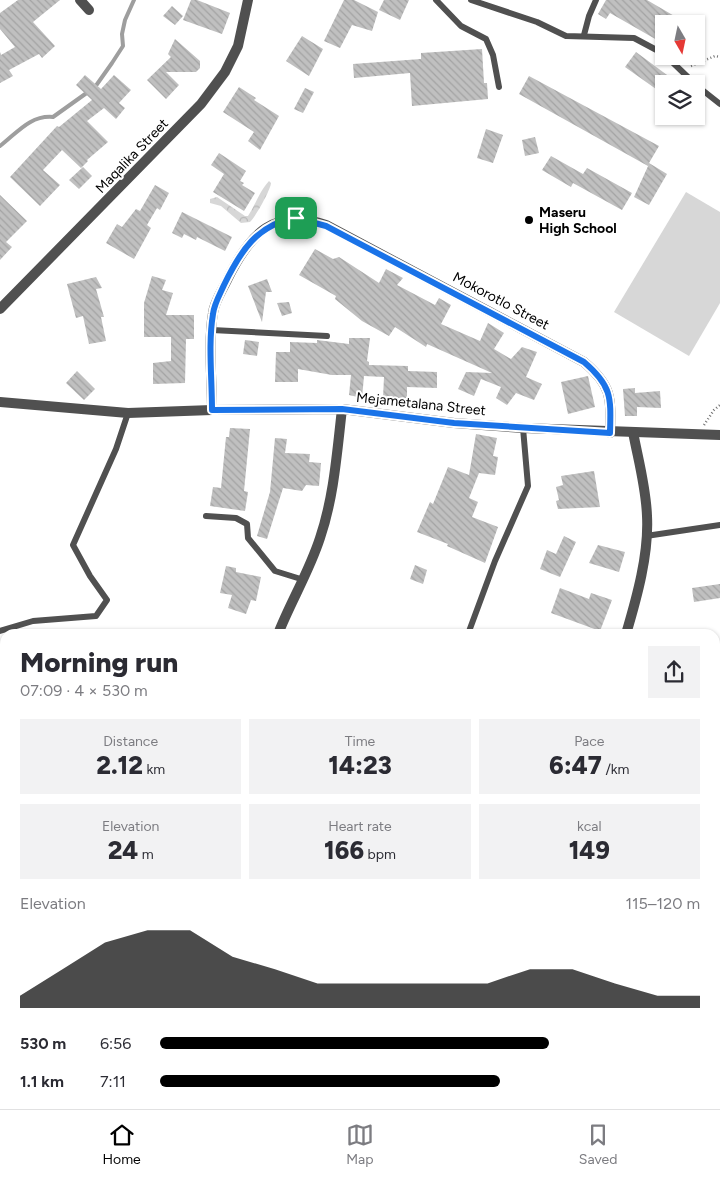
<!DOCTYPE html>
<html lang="en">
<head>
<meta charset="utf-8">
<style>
  :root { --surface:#fff; --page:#f2f2f3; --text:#2b2b33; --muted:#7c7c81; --line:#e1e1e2; --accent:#000 }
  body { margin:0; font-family:Figtree,sans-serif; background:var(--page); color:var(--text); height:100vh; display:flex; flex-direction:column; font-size:19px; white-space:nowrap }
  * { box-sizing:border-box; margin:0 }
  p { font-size:16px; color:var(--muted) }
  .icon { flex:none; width:28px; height:28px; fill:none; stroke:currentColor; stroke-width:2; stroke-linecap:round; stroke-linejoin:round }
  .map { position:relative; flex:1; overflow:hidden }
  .panel { position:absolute; left:0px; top:629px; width:720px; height:481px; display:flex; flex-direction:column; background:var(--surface); border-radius:15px 15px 0 0; box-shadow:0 1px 4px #0004 }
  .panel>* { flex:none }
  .needle { width:32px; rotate:171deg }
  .fabs { position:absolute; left:655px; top:15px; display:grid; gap:10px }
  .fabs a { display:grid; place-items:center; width:50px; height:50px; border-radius:0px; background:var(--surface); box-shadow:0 1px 4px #0004; font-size:25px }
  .pin { position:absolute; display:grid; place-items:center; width:42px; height:42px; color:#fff; margin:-21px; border-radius:10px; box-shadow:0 2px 8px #0006 }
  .round { display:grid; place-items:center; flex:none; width:52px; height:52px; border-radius:0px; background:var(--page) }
  .overview { display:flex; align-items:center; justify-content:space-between; height:85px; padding:0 20px }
  h1 { font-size:28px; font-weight:800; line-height:38px }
  .figures { display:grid; grid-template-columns:repeat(3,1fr); gap:8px; height:85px; padding:5px 20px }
  .figures div { display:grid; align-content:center; border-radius:0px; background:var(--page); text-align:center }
  .figures b { font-size:25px; font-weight:800 }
  .figures small { font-size:14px; font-weight:400 }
  .figures p { font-size:14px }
  .chart { height:140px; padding:10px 20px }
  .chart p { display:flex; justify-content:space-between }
  .chart svg { width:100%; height:90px; margin-top:5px; fill:var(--accent); opacity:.7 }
  ul { padding:0 20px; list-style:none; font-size:16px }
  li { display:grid; grid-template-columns:80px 60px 1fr; align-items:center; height:38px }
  li i { height:12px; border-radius:6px; background:var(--accent) }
  .menu { display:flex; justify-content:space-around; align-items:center; height:70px; border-top:1px solid var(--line); background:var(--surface); font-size:14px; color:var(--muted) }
  .menu a { display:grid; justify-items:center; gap:2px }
  .menu .active { color:var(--accent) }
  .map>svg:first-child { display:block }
  .grass { fill:#d7d7d7 }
  .forest { fill:url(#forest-crowns) }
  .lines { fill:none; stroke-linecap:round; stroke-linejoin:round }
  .stream { stroke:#9e9e9e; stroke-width:4 }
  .building { fill:url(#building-back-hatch) }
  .path { stroke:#727272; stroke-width:2.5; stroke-dasharray:1 2.5; stroke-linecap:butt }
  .service { stroke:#505050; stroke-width:6 }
  .minor { stroke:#505050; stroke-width:10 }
  .route-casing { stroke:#fff; stroke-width:10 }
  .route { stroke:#1a73e8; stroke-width:6 }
  .poi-dot { fill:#000; stroke:#fff; stroke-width:2 }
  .labels { text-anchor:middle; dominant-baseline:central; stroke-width:4; stroke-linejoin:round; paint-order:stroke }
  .street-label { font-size:14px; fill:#000; stroke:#fff }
  .poi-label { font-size:14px; font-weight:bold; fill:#000; stroke:#fff; text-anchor:start }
</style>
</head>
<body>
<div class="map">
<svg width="720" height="1109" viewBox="0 0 720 1109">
  <defs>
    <pattern id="forest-crowns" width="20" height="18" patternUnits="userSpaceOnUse" patternTransform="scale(1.25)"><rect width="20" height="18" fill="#d7d7d7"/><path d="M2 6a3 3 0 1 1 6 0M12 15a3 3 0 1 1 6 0" fill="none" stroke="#b7b7b7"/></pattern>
    <pattern id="building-back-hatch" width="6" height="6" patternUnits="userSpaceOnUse" patternTransform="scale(1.25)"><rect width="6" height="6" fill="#c0c0c0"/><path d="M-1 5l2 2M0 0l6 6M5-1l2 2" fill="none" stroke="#a3a3a3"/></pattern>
  </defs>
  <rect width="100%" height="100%" fill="#fff"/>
  <path class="grass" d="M686,192L720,212V303L689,356L614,312Z"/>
  <path class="forest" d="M269,181L271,183C271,189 255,218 250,222L241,223L221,206L210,203V199L217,197L245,216H248C256,204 259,192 269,181Z"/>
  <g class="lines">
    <path class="stream" d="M0,146C17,133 30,115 53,117L95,87L112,63L123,46L122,34L125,20L134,0"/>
  </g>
  <g class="building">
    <path d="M18,0H60L33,22L55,46L42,58L39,54L9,70L13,76L0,83V52L1,55L15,47L0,29V13Z"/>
    <path d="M191,0H197L230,13L222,34L183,20Z"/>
    <path d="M344,0H354L378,12L372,31L352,25L340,48L324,41Z"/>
    <path d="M384,0H409L400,20L379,10Z"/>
    <path d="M606,0H647L688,24H664V44L610,13L606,19L598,14Z"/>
    <path d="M172,6L183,16L175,25L163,16Z"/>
    <path d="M302,36L323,49L309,76L286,61Z"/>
    <path d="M175,39L200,61V68L196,72H166L179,85L166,99L147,80L171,57L168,54Z"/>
    <path d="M482,49L484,83H487L488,99L412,106L410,73L354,78L353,64L421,59V53Z"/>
    <path d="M636,52L667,75L656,89L625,67Z"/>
    <path d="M85,75L101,89L114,75L131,90L119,103L125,108L116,119L104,108L87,121L108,142L87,160L88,161L81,168L62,150L43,170L60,185L40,206L10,177L57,126L59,127L92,100L76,85Z"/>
    <path d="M529,76L659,146L649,163L667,174L649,205L634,197L649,164L648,166L519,94Z"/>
    <path d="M239,87L256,98L254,100L279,116L260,150L248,141L254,132L223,112Z"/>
    <path d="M305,88L314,92L303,113L294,109Z"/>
    <path d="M486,129L503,135L493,163L477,158Z"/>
    <path d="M535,137L539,153L525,156L522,140Z"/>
    <path d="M219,153L246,171L240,181L244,183L242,185L255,193L244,211L213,192L224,174L211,165Z"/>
    <path d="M551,156L583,174L587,168L632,193L622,210L573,183L571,187L542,170Z"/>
    <path d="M83,167L92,176L79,189L69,180Z"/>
    <path d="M155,185L169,193L160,210L157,208L147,225L151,228L134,259L106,243L117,224L122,227L136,209L140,211Z"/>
    <path d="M0,195L27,221L6,242L12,247L0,260Z"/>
    <path d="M182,212L232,237L225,251L197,237L196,240L184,234L182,238L172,233Z"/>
    <path d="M315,249L333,259L339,257L379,283L386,269L403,278L397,285L435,305L439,298L451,305L441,324L480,341L488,323L504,333L494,349L511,359L522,347L537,352L526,377L542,384L534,400L516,393L507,405L496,398L501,387L481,379L474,396L458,389L466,372L492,373L427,344L426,347L395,327L389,336L362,321L335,299L336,296L299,275Z"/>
    <path d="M152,276L166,280L162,290L173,293L166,315H194V339H186L185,383L153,384V363L171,361V337H144V303Z"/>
    <path d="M96,277L102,288L96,289L104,317H101L106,341L89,344L83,316L76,318L67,284Z"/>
    <path d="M267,279L272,292H266L262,322L248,286Z"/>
    <path d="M289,302L292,313L282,316L277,303Z"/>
    <path d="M349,338H370L367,361L369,362V365L408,366V371L437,372V388L407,387V398H383L384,377L364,376L362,398L349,395L351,375H332L298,369V382H275L276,352H290V342L317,343V340L349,344Z"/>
    <path d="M245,340L259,342L257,356L243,354Z"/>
    <path d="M77,371L95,389L84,400L66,383Z"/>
    <path d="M588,376L595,407L568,414L561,382Z"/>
    <path d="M635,388V393L660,391L661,408L637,407V416H625L623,389Z"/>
    <path d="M230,428L250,429L244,491L248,492L245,511L210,506L213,487L221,488L226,437H229Z"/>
    <path d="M476,434L497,438L493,456L498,457L495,475L479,473L469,498L478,502L472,517L498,527L485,563L447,546L448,544L417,532L430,502L433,504L448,467L469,475Z"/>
    <path d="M275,438L287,439L285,453L310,454L309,462L321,463L319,486L306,485L302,491L283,488L267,539L257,536L270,492Z"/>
    <path d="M594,471L600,507L558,509L556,501L559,500L556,487L563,485L561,476Z"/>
    <path d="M564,536L576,542L560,577L540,569L547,550L556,554Z"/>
    <path d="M598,545L625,552L619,572L589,563Z"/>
    <path d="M415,565L427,570L423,584L410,579Z"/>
    <path d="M226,566L236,568V572L261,577L256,601L251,600L246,614L228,608L232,595L220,593Z"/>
    <path d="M720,584V598L694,602L692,588Z"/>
    <path d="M560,588L589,599L591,593L612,600L600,631L551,613Z"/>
  </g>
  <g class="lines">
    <g class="path">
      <path d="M691,66L715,56L720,57"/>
      <path d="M704,425L714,410L720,405"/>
      <path d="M715,912L720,910"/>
      <path d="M409,1109L412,1105"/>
      <path d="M564,1109V1105"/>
    </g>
    <g class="service">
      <path d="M436,0L461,26L486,39L493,55L499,87"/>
      <path d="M471,0L537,22L566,36L634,38L664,54"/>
      <path d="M584,35L589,16L596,0"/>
      <path d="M666,56L695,84"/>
      <path d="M696,85L720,104"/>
      <path d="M212,330L327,336"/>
      <path d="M206,516L236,518L247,524L248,538L275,571L304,580"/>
      <path d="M646,536L720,525"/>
      <path d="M0,631L33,621L96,616L107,600L90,576L73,545L116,449L128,413"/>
      <path d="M468,634L495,561L528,486L523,428"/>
      <path d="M715,881L720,880"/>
      <path d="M231,1105V1109"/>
      <path d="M380,1109L381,1105"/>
    </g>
    <g class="minor">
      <path d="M80,0L89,10"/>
      <path d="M0,309L201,104L225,72L238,46L248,0"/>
      <path d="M0,402L128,413L212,410L342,409L454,423L523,428L720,435"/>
      <path d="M212,410C212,379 208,343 213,313C214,302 223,289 228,278C250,234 274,207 326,225L584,362C612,386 611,397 610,433"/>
      <path d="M278,634C291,601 309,572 320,538C334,497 337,452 342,409"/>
      <path d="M626,634C637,597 649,554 647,516C646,487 638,459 633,432"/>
      <path d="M715,688L720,687"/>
      <path d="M0,952L5,949"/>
      <path d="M98,1109L106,1105"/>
    </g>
  </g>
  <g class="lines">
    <defs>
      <path id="route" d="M296,218L326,226L584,362C612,386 611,397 610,433L454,423L342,409L212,410C212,378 208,344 213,314C214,304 220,294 224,285C240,252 257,224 296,218Z"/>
    </defs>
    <use href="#route" class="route-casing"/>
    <use href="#route" class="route"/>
  </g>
  <circle class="poi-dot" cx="529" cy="220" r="5"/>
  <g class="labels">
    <g class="street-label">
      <text transform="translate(132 156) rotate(-46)">Maqalika Street</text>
      <text transform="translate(501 301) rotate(28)">Mokorotlo Street</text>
      <text transform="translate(421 404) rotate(6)">Mejametalana Street</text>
    </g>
    <g class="poi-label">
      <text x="539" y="212">Maseru<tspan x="539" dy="16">High School</tspan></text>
    </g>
  </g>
</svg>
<div class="fabs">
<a><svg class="needle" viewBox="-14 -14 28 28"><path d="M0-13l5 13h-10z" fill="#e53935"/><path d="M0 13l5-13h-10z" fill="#7c7c81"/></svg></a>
<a><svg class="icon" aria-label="layers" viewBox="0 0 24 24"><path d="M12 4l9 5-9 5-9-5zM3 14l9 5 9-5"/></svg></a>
</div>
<div class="pin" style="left:296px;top:218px;background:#1e9e55"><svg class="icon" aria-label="arrive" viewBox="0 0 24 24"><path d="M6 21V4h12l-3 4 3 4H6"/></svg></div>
<section class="panel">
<div class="overview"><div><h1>Morning run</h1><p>07:09 · 4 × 530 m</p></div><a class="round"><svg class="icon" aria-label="share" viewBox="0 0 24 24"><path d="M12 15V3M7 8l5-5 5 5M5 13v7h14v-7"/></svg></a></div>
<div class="figures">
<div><p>Distance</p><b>2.12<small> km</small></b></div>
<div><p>Time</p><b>14:23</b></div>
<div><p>Pace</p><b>6:47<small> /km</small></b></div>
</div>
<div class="figures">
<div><p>Elevation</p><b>24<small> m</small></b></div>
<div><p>Heart rate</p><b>166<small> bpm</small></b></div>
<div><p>kcal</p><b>149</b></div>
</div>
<div class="chart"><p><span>Elevation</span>115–120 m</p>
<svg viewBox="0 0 160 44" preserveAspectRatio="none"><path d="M0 44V38L10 25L20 12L30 6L40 6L50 19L60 25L70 32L80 32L90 32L100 32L110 32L120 25L130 25L140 32L150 38L160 38V44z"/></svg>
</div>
<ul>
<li><b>530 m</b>6:56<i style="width:72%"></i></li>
<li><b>1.1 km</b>7:11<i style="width:63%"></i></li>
</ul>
</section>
</div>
<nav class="menu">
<a class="active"><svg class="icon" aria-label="home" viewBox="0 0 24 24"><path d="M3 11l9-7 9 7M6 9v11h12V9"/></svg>Home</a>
<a><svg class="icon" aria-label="map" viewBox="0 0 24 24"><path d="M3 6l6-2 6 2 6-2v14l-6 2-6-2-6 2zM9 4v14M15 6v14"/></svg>Map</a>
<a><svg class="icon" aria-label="saved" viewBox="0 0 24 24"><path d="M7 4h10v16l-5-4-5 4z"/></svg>Saved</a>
</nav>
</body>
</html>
